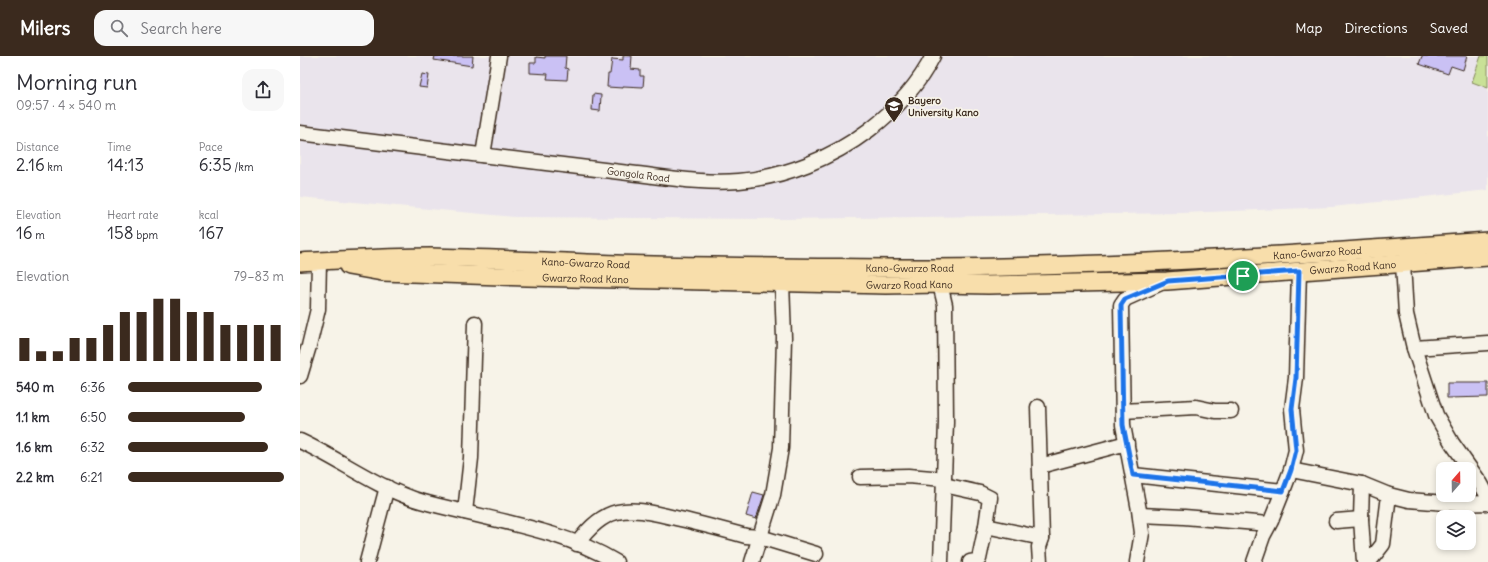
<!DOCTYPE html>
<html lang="en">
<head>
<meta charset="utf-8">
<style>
  :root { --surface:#fff; --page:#f7f7f7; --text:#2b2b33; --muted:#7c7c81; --accent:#3b2a1e }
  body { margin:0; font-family:Delius,sans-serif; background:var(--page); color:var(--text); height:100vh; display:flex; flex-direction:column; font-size:15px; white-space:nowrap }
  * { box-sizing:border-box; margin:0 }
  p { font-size:13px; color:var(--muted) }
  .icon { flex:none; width:22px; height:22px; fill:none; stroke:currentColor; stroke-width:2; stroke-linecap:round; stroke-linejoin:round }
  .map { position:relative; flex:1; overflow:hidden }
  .sheet { display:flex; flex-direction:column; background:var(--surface); width:300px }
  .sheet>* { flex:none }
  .needle { width:26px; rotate:20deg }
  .buttons { position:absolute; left:1136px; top:406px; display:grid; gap:8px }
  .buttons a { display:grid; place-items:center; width:40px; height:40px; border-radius:8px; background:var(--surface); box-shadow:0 2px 6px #0003; font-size:20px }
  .pin { position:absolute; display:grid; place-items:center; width:34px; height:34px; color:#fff; margin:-17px; border:2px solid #fff; border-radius:50%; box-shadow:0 1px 4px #0007 }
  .round { display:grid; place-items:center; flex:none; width:42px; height:42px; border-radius:12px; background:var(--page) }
  .summary { display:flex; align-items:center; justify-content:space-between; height:68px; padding:0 16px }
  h1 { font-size:22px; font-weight:600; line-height:30px }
  .metrics { display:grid; grid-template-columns:repeat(3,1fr); gap:6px; height:68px; padding:4px 16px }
  .metrics div { display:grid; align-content:center }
  .metrics b { font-size:17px; font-weight:600 }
  .metrics small { font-size:11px; font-weight:400 }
  .metrics p { font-size:11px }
  .chart { height:112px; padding:8px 16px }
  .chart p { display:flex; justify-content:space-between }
  .chart svg { width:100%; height:72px; margin-top:4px; stroke:var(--accent); stroke-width:6 }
  ul { padding:0 16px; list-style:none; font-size:13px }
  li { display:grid; grid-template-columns:64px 48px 1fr; align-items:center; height:30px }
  li i { height:10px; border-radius:5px; background:var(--accent) }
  header { display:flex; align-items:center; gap:24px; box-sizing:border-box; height:56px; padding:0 20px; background:var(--accent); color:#fff }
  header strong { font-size:19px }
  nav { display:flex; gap:22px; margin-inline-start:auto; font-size:14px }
  .search { width:280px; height:36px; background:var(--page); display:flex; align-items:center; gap:10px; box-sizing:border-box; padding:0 14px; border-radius:12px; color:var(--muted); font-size:15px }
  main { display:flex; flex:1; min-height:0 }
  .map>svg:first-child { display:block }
  .built { fill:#eae4ec }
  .green { fill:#c9e197; stroke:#82865a }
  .building { fill:#cac1f4; stroke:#3b2a1e }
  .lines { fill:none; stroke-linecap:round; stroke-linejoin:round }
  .minor-casing { stroke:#3b2a1e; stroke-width:17 }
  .major-casing { stroke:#3b2a1e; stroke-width:20 }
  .minor { stroke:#f7f3e8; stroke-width:14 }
  .major { stroke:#f8deab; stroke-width:17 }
  .route-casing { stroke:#fff; stroke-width:8 }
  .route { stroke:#1a73e8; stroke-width:5 }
  .labels { text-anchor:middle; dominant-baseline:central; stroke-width:3.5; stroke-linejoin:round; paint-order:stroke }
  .poi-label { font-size:10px; font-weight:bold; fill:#3b2a1e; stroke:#f7f3e8; text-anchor:start }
  .street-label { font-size:10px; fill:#3b2a1e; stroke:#f7f3e8 }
</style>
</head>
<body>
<header>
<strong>Milers</strong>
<div class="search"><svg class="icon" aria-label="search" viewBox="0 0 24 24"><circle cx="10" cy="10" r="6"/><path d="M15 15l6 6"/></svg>Search here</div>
<nav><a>Map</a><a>Directions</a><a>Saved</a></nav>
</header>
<main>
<section class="sheet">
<div class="summary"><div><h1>Morning run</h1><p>09:57 · 4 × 540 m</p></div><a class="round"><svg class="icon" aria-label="share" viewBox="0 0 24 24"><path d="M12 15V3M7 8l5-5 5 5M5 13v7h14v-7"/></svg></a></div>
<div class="metrics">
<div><p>Distance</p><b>2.16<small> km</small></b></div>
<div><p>Time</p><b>14:13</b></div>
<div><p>Pace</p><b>6:35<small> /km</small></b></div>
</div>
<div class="metrics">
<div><p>Elevation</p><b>16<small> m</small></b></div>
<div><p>Heart rate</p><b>158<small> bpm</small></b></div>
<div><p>kcal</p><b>167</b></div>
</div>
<div class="chart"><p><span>Elevation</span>79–83 m</p>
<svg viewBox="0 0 160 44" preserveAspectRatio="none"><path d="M5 44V30M15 44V38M25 44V38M35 44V30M45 44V30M55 44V22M65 44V14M75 44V14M85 44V6M95 44V6M105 44V14M115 44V14M125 44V22M135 44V22M145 44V22M155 44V22"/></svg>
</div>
<ul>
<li><b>540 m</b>6:36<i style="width:86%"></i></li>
<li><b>1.1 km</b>6:50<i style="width:75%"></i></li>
<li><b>1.6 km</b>6:32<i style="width:90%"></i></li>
<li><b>2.2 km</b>6:21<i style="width:100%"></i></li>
</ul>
</section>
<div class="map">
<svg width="1188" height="506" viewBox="0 0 1188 506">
  <rect width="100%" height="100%" fill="#f7f3e8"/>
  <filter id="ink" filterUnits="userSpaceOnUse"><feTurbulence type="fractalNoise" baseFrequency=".025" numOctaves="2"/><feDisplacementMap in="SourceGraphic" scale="8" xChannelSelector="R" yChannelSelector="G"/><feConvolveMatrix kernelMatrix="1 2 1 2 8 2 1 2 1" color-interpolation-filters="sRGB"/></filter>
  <g filter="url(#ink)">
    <path class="built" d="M0,0H1188V134L1032,151L882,157L484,163L215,161L0,141Z"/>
    <path class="green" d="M1181,0H1188V32L1172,26Z"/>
    <g class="building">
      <path d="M135,0H173L172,10L134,4Z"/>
      <path d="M245,0H266L265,12L268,13L267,24L247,23L248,18L230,17V7H236V1L245,2Z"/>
      <path d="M323,0H332L331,13L340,14V20H344L343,31L323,30V32L307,31L308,18H310L312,3L323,4Z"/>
      <path d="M1122,0H1167L1163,14L1151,10L1148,18L1119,8Z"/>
      <path d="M122,18L129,19L127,32L119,31Z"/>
      <path d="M293,38L301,39L300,55L292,54Z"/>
      <path d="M1147,327H1188V341L1147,342Z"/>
      <path d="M453,436L464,439L456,463L446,460Z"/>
    </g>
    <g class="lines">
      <defs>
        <g id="minor">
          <path id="s1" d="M0,77C79,87 159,96 238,106C271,110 304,114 337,118C370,122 406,128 439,125C485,121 532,102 569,74C595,54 618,30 633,0"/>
          <path d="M183,99L199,0"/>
          <path d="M1103,208L1106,258L1114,292L1136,359L1152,387L1181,428L1188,441"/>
          <path d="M640,228L645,249L646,366L641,506"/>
          <path d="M1114,292L1188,287"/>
          <path d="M0,320L9,290L18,253L19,205"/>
          <path d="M738,351L742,482L739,491L740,506"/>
          <path d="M823,355L896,351L915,355H931"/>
          <path d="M0,385C39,403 73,429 114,443C126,447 139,450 152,453C207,467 266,476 316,506"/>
          <path d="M740,410L827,387"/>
          <path d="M991,414L1062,428L1089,439L1109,444L1158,448L1188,447"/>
          <path d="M833,419L983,435"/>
          <path d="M560,421L608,420L644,423"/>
          <path d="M1062,428L1061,463L1064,506"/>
          <path d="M644,429L680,437L690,442L686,470L679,503L676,505L670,506"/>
          <path d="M165,456L171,402L175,267"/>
          <path d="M840,459L884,461L969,468"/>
          <path d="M1036,465L1061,463"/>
          <path d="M686,470L742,482"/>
          <path d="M277,488C287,474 300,460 317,456C338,451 360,459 380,463C402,468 424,474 446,480L460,481L516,498"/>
          <path d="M67,506L87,431"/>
          <path d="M452,506L473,439L481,392L484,282L482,226"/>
          <path d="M837,506L842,477L839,454L823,369L821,249L825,243L863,226"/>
          <path d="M954,506L963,480L971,465L981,440L991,414L996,394L992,353L996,322L999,215"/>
          <path d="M1069,506L1083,488L1089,439"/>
        </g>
        <g id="major">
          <path id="s2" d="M0,206C44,204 87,201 131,201C183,202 235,205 287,207C392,211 498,211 603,212C798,212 993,199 1188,185"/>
          <path id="s3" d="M48,210L82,216L228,221L586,229L640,228L688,229L867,225L1188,201"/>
        </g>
      </defs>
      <use href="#minor" class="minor-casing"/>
      <use href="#major" class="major-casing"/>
      <use href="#minor" class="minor"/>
      <use href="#major" class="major"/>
    </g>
  </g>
  <g class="lines" filter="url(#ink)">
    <defs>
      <path id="route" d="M999,215L996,322L992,353L996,394L991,414L983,435L833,419L823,369L821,249L825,243L868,225Z"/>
    </defs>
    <use href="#route" class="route-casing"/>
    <use href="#route" class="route"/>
  </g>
  <defs>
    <symbol id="university-pin" viewBox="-11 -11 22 30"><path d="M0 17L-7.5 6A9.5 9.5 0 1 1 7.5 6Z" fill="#3b2a1e" stroke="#f7f3e8"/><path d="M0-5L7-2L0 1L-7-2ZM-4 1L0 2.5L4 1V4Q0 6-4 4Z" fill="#fff"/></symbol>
  </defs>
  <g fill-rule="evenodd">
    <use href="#university-pin" x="583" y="39" width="22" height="30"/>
  </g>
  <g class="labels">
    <g class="poi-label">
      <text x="608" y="44">Bayero<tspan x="608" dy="12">University Kano</tspan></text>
    </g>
    <g class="street-label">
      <text stroke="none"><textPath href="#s1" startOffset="341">Gongola Road</textPath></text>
      <text stroke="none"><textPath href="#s2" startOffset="1018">Kano-Gwarzo Road</textPath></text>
      <text stroke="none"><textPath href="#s2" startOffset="286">Kano-Gwarzo Road</textPath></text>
      <text stroke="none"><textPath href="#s2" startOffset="610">Kano-Gwarzo Road</textPath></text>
      <text stroke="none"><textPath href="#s3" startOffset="1006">Gwarzo Road Kano</textPath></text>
      <text stroke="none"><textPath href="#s3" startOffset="238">Gwarzo Road Kano</textPath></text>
      <text stroke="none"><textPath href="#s3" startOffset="562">Gwarzo Road Kano</textPath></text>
    </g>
  </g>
</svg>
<div class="buttons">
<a><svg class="needle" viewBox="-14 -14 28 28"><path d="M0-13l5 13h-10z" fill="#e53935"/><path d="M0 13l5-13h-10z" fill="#7c7c81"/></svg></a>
<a><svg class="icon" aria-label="layers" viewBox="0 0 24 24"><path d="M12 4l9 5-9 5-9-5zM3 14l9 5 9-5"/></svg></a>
</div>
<div class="pin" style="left:943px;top:220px;background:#1e9e55"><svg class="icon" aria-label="arrive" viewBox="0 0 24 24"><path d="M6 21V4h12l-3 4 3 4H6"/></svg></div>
</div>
</main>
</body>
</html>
